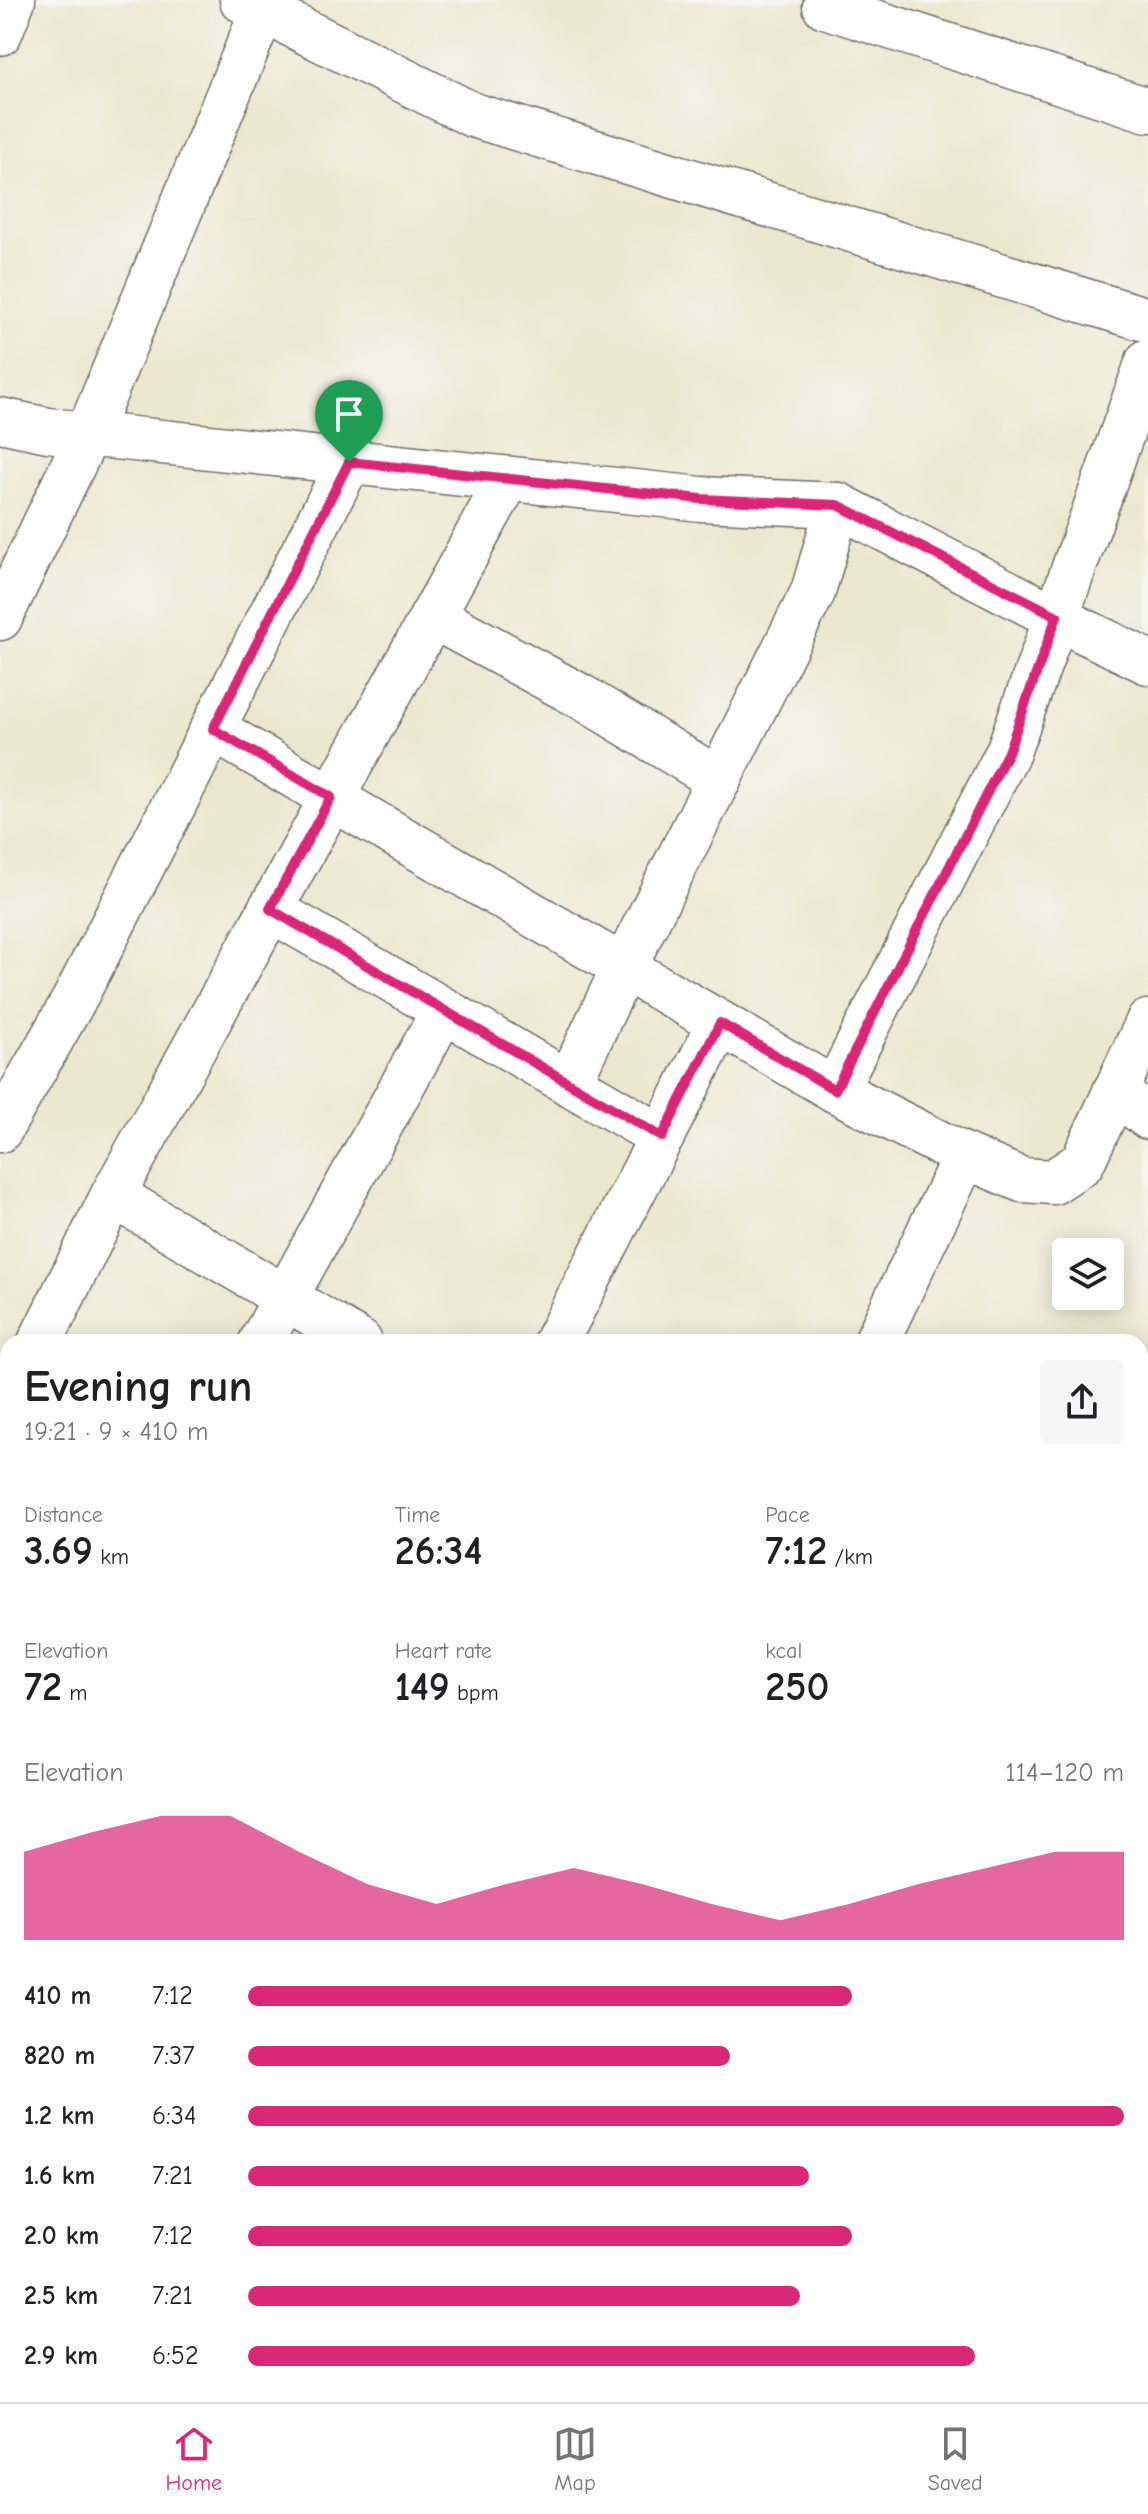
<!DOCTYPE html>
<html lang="en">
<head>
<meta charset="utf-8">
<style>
  :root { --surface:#fff; --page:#f6f6f6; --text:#202124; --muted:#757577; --line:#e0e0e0; --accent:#db2777 }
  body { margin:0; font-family:"Comic Neue",sans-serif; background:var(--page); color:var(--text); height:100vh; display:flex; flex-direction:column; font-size:30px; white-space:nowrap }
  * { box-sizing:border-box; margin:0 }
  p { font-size:26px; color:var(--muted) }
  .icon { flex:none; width:44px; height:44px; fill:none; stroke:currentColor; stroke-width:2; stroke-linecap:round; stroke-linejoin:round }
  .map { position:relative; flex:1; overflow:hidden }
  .sheet { position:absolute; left:0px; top:1334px; width:1148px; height:1068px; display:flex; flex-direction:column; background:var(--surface); border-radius:24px 24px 0 0; box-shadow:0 4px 20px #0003 }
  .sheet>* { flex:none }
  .fabs { position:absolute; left:1052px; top:1238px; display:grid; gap:16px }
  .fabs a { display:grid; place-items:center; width:72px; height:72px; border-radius:8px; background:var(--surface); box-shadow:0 4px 20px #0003; font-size:40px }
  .pin { position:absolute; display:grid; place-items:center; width:68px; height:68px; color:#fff; margin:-82px -34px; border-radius:50% 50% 50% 0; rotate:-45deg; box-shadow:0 0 8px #0007 }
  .pin .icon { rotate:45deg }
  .round { display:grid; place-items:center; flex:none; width:84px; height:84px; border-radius:8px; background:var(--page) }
  .headline { display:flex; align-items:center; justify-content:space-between; height:136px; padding:0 24px }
  h1 { font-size:44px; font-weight:700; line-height:60px }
  .stats { display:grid; grid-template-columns:repeat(3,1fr); gap:12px; height:136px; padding:8px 24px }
  .stats div { display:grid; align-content:center }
  .stats b { font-size:40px; font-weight:700 }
  .stats small { font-size:22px; font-weight:400 }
  .stats p { font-size:22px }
  .chart { height:224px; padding:16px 24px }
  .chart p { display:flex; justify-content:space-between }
  .chart svg { width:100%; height:144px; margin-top:8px; fill:var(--accent); opacity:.7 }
  ul { padding:0 24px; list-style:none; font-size:26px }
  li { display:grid; grid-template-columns:128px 96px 1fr; align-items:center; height:60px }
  li i { height:20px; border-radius:10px; background:var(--accent) }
  .tab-bar { display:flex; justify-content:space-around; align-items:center; height:112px; border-top:2px solid var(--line); background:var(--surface); font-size:22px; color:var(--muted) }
  .tab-bar a { display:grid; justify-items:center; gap:4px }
  .tab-bar .selected { color:var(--accent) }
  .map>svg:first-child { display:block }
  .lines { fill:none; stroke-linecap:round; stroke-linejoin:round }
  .minor-casing { stroke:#6f6d64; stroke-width:47 }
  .minor { stroke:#fff; stroke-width:44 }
  .route-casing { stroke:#fff; stroke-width:16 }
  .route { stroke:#db2777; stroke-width:10 }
</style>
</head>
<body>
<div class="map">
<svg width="1148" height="2402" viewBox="0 0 1148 2402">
  <rect width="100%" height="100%" fill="#f6f6f2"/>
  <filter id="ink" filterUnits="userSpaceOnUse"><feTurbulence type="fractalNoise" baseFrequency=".0125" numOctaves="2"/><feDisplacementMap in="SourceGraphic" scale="16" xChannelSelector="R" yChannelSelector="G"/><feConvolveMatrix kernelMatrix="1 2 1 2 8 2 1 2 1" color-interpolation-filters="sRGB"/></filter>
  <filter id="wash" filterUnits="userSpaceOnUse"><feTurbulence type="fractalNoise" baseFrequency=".006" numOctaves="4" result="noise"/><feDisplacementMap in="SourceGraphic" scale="32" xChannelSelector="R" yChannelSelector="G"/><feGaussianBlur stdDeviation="1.8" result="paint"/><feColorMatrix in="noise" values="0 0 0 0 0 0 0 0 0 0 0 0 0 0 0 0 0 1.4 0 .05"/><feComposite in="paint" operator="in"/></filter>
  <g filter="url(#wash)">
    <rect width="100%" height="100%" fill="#ece8cf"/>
  </g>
  <g filter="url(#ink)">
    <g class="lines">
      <defs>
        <g id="minor">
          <path d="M242,0L473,115L1148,320"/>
          <path d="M825,6L1148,110"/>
          <path d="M0,33L13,0"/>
          <path d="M0,420L48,430L701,499L838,505L1053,616L1148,662"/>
          <path d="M432,616L582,697L719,780"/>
          <path d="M0,618L88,434L263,10"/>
          <path d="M213,729L835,1090L965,1156L1022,1180L1053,1182L1082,1163L1148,1022"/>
          <path d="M270,909L662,1137"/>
          <path d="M569,1083L624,967L813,592L838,505"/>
          <path d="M835,1090L1008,752L1148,361"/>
          <path d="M1115,1091L1148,1117"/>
          <path d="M0,1130L75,998L349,462"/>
          <path d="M113,1195L360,1342"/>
          <path d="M40,1342L113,1195L508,479"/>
          <path d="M261,1342L444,1010"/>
          <path d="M556,1342L720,1023"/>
          <path d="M876,1342L965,1156"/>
          <path d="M0,1423L8,1407"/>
          <path d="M1140,1432L1148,1433"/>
          <path d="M1140,1744L1148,1748"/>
          <path d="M0,1745L8,1749"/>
          <path d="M0,1904L8,1889"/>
          <path d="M0,2099L8,2104"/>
          <path d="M1140,2110L1148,2097"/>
          <path d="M0,2355L8,2343"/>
          <path d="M1140,2386L1148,2390"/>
          <path d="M97,2394L110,2402"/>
          <path d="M786,2394L803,2402"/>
          <path d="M410,2402L415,2394"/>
        </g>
      </defs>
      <use href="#minor" class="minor-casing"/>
      <use href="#minor" class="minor"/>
    </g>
  </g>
  <g class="lines" filter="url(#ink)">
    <defs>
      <path id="route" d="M349,462L701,499L838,505L1057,616L1008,752L835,1090L720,1023L662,1137L270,909L331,797L213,729Z"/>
    </defs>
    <use href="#route" class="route-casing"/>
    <use href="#route" class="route"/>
  </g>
</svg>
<div class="fabs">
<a><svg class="icon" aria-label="layers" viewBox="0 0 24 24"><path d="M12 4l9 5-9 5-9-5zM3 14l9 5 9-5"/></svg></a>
</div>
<div class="pin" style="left:349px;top:462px;background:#1e9e55"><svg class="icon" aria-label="arrive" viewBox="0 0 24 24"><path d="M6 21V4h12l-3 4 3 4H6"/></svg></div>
<section class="sheet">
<div class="headline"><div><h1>Evening run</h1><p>19:21 · 9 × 410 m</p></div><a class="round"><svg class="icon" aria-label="share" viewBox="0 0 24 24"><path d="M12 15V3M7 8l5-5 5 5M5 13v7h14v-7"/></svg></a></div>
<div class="stats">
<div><p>Distance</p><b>3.69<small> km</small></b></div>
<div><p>Time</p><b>26:34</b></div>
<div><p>Pace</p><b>7:12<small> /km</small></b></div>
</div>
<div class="stats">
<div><p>Elevation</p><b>72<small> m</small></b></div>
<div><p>Heart rate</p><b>149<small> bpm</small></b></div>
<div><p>kcal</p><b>250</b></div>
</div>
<div class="chart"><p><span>Elevation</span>114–120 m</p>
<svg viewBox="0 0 160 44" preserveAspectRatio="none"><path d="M0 44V17L10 11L20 6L30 6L40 17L50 27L60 33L70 27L80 22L90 27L100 33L110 38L120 33L130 27L140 22L150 17L160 17V44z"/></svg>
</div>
<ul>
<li><b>410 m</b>7:12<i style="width:69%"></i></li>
<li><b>820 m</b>7:37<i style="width:55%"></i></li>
<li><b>1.2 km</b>6:34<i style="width:100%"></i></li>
<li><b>1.6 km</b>7:21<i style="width:64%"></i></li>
<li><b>2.0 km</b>7:12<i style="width:69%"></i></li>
<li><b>2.5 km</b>7:21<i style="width:63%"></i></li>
<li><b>2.9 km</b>6:52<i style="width:83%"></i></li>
</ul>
</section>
</div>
<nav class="tab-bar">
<a class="selected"><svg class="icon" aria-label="home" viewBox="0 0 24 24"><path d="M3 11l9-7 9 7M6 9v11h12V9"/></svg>Home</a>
<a><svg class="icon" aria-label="map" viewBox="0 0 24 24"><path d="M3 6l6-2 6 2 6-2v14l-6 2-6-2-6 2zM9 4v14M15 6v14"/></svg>Map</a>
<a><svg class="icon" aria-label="saved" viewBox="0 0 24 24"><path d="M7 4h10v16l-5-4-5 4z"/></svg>Saved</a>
</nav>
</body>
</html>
